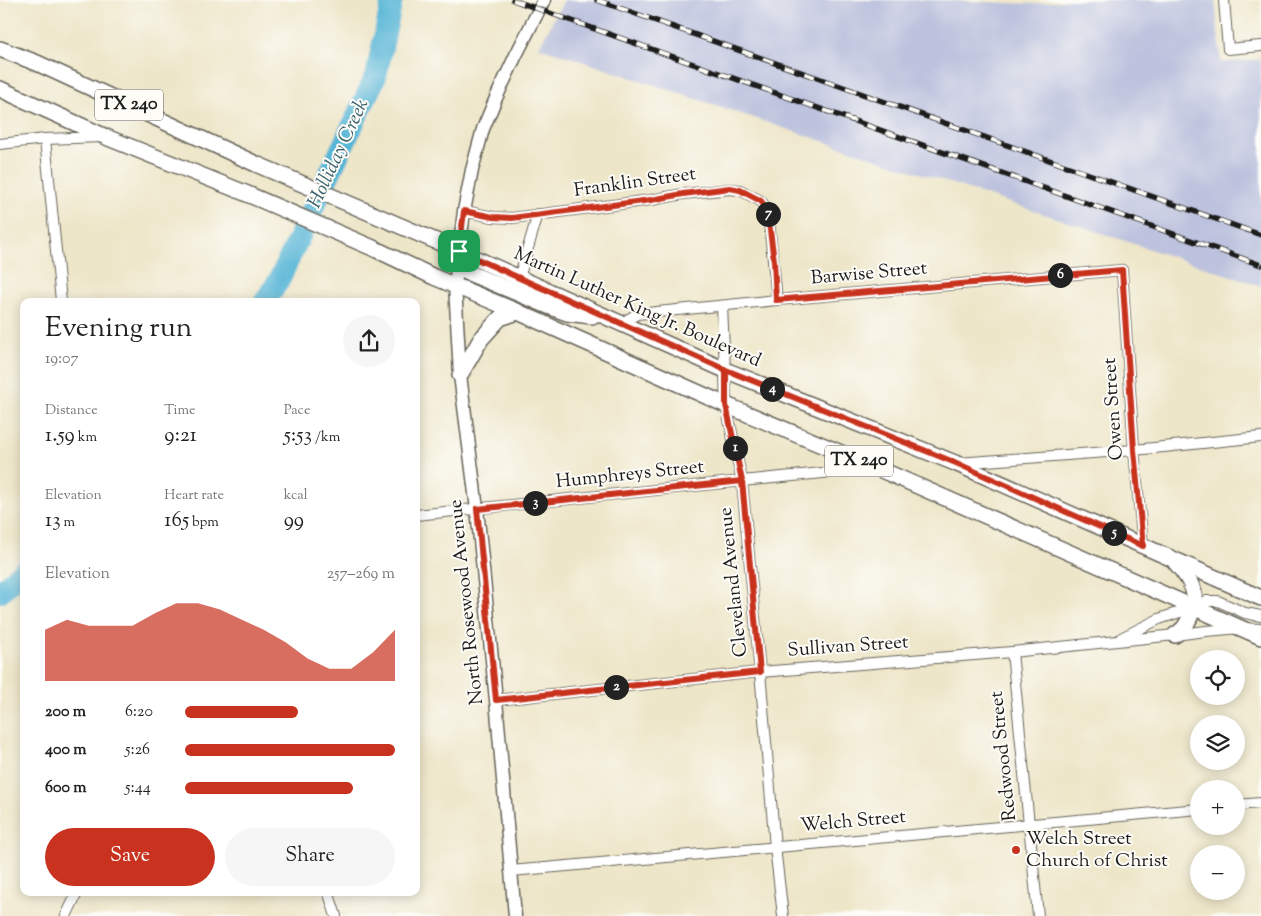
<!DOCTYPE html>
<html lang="en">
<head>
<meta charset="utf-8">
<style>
  :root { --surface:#fff; --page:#f6f6f6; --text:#222; --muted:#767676; --accent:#c8321e }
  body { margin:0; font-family:"Sorts Mill Goudy",serif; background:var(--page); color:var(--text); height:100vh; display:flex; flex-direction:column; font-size:19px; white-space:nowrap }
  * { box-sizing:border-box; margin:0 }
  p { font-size:16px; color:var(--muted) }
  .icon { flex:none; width:28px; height:28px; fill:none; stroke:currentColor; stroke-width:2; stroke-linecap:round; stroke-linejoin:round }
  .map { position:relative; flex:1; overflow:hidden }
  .side { position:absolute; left:20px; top:298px; width:400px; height:598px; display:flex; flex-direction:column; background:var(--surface); border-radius:10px; box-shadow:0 2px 12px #0003 }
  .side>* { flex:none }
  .buttons { position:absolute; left:1190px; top:650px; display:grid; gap:10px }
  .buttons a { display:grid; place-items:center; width:55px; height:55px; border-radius:50%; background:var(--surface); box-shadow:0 2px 12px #0003; font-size:25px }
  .pin { position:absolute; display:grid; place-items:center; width:42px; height:42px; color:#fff; margin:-21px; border-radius:10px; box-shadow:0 2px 8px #0006 }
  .km { position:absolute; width:25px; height:25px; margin:-12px; border-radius:50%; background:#222; color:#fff; font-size:14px; line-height:25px; text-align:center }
  .round { display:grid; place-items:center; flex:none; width:52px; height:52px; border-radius:26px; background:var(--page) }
  .headline { display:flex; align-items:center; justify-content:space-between; height:85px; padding:0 25px }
  h1 { font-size:28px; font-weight:600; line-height:38px }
  .metrics { display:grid; grid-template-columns:repeat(3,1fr); gap:8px; height:85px; padding:5px 25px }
  .metrics div { display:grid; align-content:center }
  .metrics b { font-size:21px; font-weight:600 }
  .metrics small { font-size:14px; font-weight:400 }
  .metrics p { font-size:14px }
  .chart { height:140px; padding:10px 25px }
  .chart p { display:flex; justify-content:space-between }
  .chart svg { width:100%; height:90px; margin-top:5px; fill:var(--accent); opacity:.7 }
  .button { display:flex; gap:10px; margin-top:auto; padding:10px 25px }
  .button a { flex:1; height:58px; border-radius:30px; background:var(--accent); color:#fff; font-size:20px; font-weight:600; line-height:58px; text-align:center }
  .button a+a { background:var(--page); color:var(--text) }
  ul { padding:0 25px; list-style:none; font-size:16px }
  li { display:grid; grid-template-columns:80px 60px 1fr; align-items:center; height:38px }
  li i { height:12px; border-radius:6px; background:var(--accent) }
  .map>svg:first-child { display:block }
  .industrial { fill:#bdc3de }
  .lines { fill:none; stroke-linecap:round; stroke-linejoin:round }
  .river { stroke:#59b6d7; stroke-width:22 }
  .minor-casing { stroke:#666359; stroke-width:12 }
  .tertiary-casing { stroke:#666359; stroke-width:15 }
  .primary-casing { stroke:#666359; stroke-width:18 }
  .minor { stroke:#fff; stroke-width:10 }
  .tertiary { stroke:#fff; stroke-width:12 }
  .primary { stroke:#fff; stroke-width:15 }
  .rail-casing { stroke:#1c1c1c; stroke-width:5.5 }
  .rail { stroke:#fdfcf7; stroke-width:4; stroke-dasharray:11; stroke-linecap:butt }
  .route-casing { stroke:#fff; stroke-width:10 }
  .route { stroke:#c8321e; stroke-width:6 }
  .poi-dot { fill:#c8321e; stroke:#fdfcf7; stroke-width:2 }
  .labels { text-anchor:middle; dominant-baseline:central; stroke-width:4; stroke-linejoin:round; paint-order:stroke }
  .shield { fill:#fdfcf7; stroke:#605f5e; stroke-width:1 }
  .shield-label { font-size:18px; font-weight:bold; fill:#1c1c1c }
  .street-label { font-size:19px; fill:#1c1c1c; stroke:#fdfcf7 }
  .poi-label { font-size:19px; fill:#1c1c1c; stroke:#fdfcf7; text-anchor:start }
  .water-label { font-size:20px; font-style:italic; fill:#376170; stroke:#fdfcf7 }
</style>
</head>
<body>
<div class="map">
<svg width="1261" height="916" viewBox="0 0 1261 916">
  <rect width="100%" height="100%" fill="#fdfcf7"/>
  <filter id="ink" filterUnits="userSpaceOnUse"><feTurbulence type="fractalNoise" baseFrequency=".02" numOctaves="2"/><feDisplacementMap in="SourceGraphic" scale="10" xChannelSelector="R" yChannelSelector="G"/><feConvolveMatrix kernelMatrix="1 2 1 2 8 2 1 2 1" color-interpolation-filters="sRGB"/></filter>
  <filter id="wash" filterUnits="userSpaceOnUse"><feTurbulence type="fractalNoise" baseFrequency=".0096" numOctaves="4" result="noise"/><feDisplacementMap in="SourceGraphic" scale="20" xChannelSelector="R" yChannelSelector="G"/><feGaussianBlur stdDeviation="1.12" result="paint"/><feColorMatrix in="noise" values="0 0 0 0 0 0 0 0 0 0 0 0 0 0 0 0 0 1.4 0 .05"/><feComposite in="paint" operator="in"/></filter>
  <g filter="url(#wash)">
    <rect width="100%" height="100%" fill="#eee6c9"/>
    <path class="industrial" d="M564,0H936L1035,4L1070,0H1215L1221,63L1261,59V286L539,47Z"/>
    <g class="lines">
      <g class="river">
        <path d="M265,301L278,282L376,76L392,0"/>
        <path d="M0,592L24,570"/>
      </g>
    </g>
  </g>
  <g filter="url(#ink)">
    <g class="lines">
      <defs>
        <g id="minor">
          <path d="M1224,0L1228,49L1261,46"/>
          <path d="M45,139L61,301"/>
          <path d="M0,144L45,139L102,137"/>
          <path d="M464,211L493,217L512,218L651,200L683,194L730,189L740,190L761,201L765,207L769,221L777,300"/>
          <path d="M519,278L538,214"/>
          <path d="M722,306L725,370L726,405L742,481L760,672L775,847L783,916"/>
          <path d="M622,323L637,314L777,300L1122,270L1134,450L1143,546"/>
          <path d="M958,463L1134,450L1261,437"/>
          <path d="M416,515L742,481L873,468"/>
          <path d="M1121,638L1159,619L1195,607L1206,601H1218L1245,613L1261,616"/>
          <path d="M1012,652L1038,916"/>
          <path d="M496,700L760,672L1012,652L1175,635L1206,631L1241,628L1261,629"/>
          <path d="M1236,805L1261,803"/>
          <path d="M511,871L1199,809"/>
          <path d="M328,891L336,916"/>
          <path d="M66,916L78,891"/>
        </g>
        <path id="tertiary" d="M515,916L496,700L477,509L460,375L455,285L464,211L472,170L483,129L496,98L516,55L544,0"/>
        <g id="primary">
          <path d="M0,49L37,63L256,164L459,251L725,370L955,463L1261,598"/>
          <path d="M0,89L106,137L245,193L373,248L434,277L518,312L726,405L877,468L1261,637"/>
          <path d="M457,268L551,307L567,313L592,316"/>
          <path d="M460,375L481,339L500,318L518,312"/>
          <path d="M1175,562C1190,579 1201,595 1190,617C1186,626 1184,629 1175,635"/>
        </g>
      </defs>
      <use href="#minor" class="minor-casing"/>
      <use href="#tertiary" class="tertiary-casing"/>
      <use href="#primary" class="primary-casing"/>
      <use href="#minor" class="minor"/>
      <use href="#tertiary" class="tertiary"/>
      <use href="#primary" class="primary"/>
      <defs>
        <g id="rail">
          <path d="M513,0L1261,265"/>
          <path d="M597,0L1261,235"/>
        </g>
      </defs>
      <use href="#rail" class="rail-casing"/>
      <use href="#rail" class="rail"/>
    </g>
  </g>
  <g class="lines" filter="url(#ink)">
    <defs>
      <path id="route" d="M459,251L726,370V405L742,481L760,672L496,700L477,509L742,481L726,405V370L956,463L1143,546L1134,450L1122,270L776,300L774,261L768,215L765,207L761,201L740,190L730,188L683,194L651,200L512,218L493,217L464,211L459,251"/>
    </defs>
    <use href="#route" class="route-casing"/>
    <use href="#route" class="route"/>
  </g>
  <circle class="poi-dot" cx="1016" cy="850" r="5"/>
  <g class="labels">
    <g class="shield">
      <rect x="95" y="89.5" width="68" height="31" rx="4"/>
      <rect x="825" y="445.5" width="68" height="31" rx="4"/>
    </g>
    <g class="shield-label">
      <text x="129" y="105">TX 240</text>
      <text x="859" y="461">TX 240</text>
    </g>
    <g class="street-label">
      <text transform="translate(635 183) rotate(-8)">Franklin Street</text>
      <text transform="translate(869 274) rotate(-5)">Barwise Street</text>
      <text transform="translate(637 308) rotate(24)">Martin Luther King Jr. Boulevard</text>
      <text transform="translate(1114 409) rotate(-94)">Owen Street</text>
      <text transform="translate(630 475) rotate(-6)">Humphreys Street</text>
      <text transform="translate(734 582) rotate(-96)">Cleveland Avenue</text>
      <text transform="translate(467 602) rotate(-96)">North Rosewood Avenue</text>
      <text transform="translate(848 647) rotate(-4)">Sullivan Street</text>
      <text transform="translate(1004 756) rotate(-96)">Redwood Street</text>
      <text transform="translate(853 822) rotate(-5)">Welch Street</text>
    </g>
    <g class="poi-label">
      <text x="1026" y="839">Welch Street<tspan x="1026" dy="22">Church of Christ</tspan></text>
    </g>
    <g class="water-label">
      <text transform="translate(339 154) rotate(-65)">Holliday Creek</text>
    </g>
  </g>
</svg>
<div class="buttons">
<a><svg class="icon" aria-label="locate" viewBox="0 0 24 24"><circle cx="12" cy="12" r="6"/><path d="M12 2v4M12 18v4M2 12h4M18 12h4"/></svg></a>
<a><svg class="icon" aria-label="layers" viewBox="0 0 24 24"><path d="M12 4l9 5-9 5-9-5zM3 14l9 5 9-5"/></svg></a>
<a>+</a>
<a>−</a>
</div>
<div class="pin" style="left:459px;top:251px;background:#1e9e55"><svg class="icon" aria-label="arrive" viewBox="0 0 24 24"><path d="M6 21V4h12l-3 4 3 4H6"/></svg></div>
<b class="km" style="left:735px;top:448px">1</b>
<b class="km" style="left:616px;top:687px">2</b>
<b class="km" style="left:535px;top:503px">3</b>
<b class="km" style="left:772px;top:389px">4</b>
<b class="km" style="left:1114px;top:533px">5</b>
<b class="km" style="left:1060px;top:275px">6</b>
<b class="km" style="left:768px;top:214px">7</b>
<section class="side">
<div class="headline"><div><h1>Evening run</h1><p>19:07</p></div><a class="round"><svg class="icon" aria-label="share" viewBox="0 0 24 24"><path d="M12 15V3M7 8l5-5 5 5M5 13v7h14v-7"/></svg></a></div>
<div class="metrics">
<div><p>Distance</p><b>1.59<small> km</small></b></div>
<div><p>Time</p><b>9:21</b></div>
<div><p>Pace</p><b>5:53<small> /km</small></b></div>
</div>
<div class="metrics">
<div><p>Elevation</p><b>13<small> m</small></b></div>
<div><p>Heart rate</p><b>165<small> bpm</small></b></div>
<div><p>kcal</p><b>99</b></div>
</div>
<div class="chart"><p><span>Elevation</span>257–269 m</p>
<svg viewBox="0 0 160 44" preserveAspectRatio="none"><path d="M0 44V19L10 14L20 17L30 17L40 17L50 11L60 6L70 6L80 9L90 14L100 19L110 25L120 33L130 38L140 38L150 30L160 19V44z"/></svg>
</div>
<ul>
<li><b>200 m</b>6:20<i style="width:54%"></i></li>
<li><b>400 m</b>5:26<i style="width:100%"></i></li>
<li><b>600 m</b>5:44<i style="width:80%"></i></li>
</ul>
<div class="button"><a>Save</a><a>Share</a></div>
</section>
</div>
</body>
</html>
